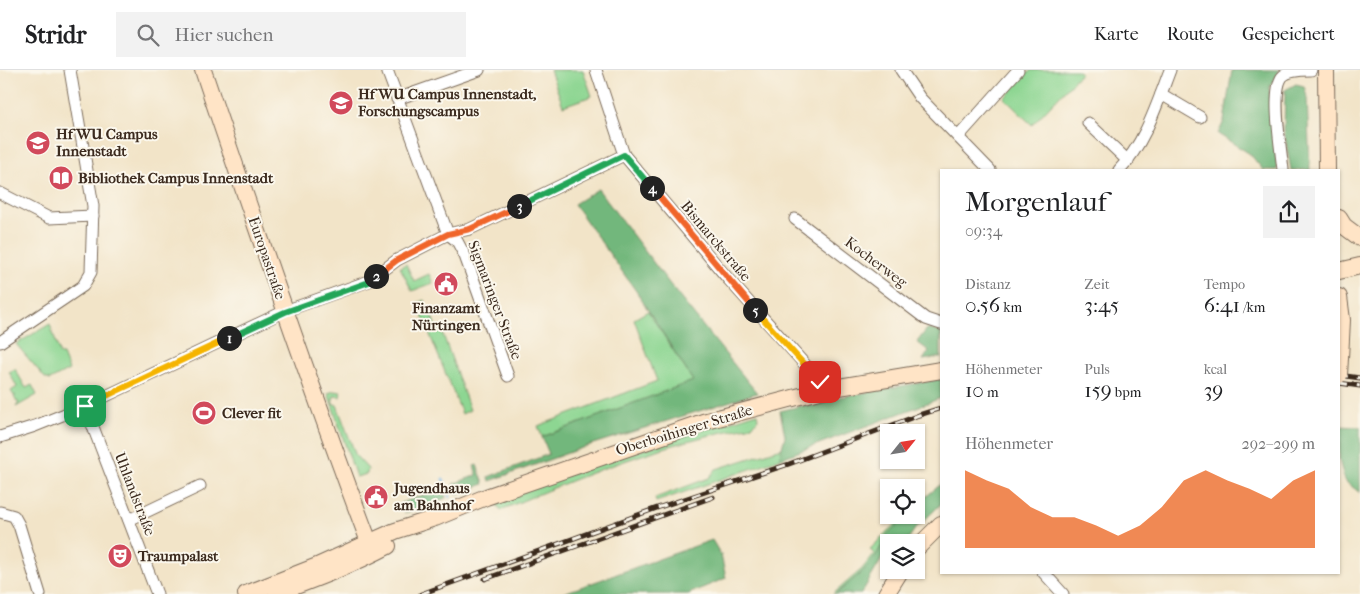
<!DOCTYPE html>
<html lang="de">
<head>
<meta charset="utf-8">
<style>
  :root { --surface:#fff; --page:#f2f2f2; --text:#202124; --muted:#757577; --line:#e0e0e0; --accent:#ea580c }
  body { margin:0; font-family:"IM FELL French Canon",serif; background:var(--page); color:var(--text); height:100vh; display:flex; flex-direction:column; font-size:19px; white-space:nowrap }
  * { box-sizing:border-box; margin:0 }
  p { font-size:16px; color:var(--muted) }
  .icon { flex:none; width:28px; height:28px; fill:none; stroke:currentColor; stroke-width:2; stroke-linecap:round; stroke-linejoin:round }
  .map { position:relative; flex:1; overflow:hidden }
  .side { position:absolute; left:940px; top:99px; width:400px; height:405px; display:flex; flex-direction:column; background:var(--surface); border-radius:0px; box-shadow:0 1px 4px #0004 }
  .side>* { flex:none }
  .needle { width:32px; rotate:60deg }
  .controls { position:absolute; left:880px; top:354px; display:grid; gap:10px }
  .controls a { display:grid; place-items:center; width:45px; height:45px; border-radius:0px; background:var(--surface); box-shadow:0 1px 4px #0004; font-size:25px }
  .pin { position:absolute; display:grid; place-items:center; width:42px; height:42px; color:#fff; margin:-21px; border-radius:10px; box-shadow:0 2px 8px #0006 }
  .km { position:absolute; width:25px; height:25px; margin:-12px; border-radius:50%; background:#222; color:#fff; font-size:14px; line-height:25px; text-align:center }
  .round { display:grid; place-items:center; flex:none; width:52px; height:52px; border-radius:0px; background:var(--page) }
  .summary { display:flex; align-items:center; justify-content:space-between; height:85px; padding:0 25px }
  h1 { font-size:28px; font-weight:600; line-height:38px }
  .figures { display:grid; grid-template-columns:repeat(3,1fr); gap:8px; height:85px; padding:5px 25px }
  .figures div { display:grid; align-content:center }
  .figures b { font-size:21px; font-weight:600 }
  .figures small { font-size:14px; font-weight:400 }
  .figures p { font-size:14px }
  .chart { height:140px; padding:10px 25px }
  .chart p { display:flex; justify-content:space-between }
  .chart svg { width:100%; height:90px; margin-top:5px; fill:var(--accent); opacity:.7 }
  header { display:flex; align-items:center; gap:30px; box-sizing:border-box; height:70px; padding:0 25px; background:var(--surface); border-bottom:1px solid var(--line) }
  header strong { font-size:24px }
  nav { display:flex; gap:28px; margin-inline-start:auto; font-size:18px }
  .search { width:350px; height:45px; background:var(--page); display:flex; align-items:center; gap:12px; box-sizing:border-box; padding:0 18px; border-radius:0px; color:var(--muted); font-size:19px }
  .map>svg:first-child { display:block }
  .green { fill:#8dd692; stroke:#648058 }
  .forest { fill:#72b77c; stroke:#56704d }
  .lines { fill:none; stroke-linecap:round; stroke-linejoin:round }
  .stream { stroke:#6fb2e4; stroke-width:3 }
  .street-casing { stroke:#7b6b5a; stroke-width:13 }
  .secondary-casing { stroke:#7b6b5a; stroke-width:18 }
  .street { stroke:#fff; stroke-width:11 }
  .secondary { stroke:#ffe4c6; stroke-width:16 }
  .rail-casing { stroke:#3b2a1e; stroke-width:5 }
  .rail { stroke:#fbf7ec; stroke-width:3; stroke-dasharray:9; stroke-linecap:butt }
  .secondary-bridge-casing { stroke:#7b6b5a; stroke-width:18; stroke-linecap:butt }
  .secondary-bridge { stroke:#ffe4c6; stroke-width:16 }
  .split-1-casing { stroke:#fff; stroke-width:10 }
  .split-2-casing { stroke:#fff; stroke-width:10 }
  .split-3-casing { stroke:#fff; stroke-width:10 }
  .split-4-casing { stroke:#fff; stroke-width:10 }
  .split-5-casing { stroke:#fff; stroke-width:10 }
  .split-6-casing { stroke:#fff; stroke-width:10 }
  .split-1 { stroke:#f5b400; stroke-width:6 }
  .split-2 { stroke:#22a559; stroke-width:6 }
  .split-3 { stroke:#f0652b; stroke-width:6 }
  .split-4 { stroke:#22a559; stroke-width:6 }
  .split-5 { stroke:#f0652b; stroke-width:6 }
  .split-6 { stroke:#f5b400; stroke-width:6 }
  .labels { text-anchor:middle; dominant-baseline:central; stroke-width:4; stroke-linejoin:round; paint-order:stroke }
  .poi-label { font-size:15px; font-weight:bold; fill:#3b2a1e; stroke:#fbf7ec; text-anchor:start }
  .street-label { font-size:15px; fill:#3b2a1e; stroke:#fbf7ec }
</style>
</head>
<body>
<header>
<strong>Stridr</strong>
<div class="search"><svg class="icon" aria-label="search" viewBox="0 0 24 24"><circle cx="10" cy="10" r="6"/><path d="M15 15l6 6"/></svg>Hier suchen</div>
<nav><a>Karte</a><a>Route</a><a>Gespeichert</a></nav>
</header>
<div class="map">
<svg width="1360" height="524" viewBox="0 0 1360 524">
  <rect width="100%" height="100%" fill="#fbf7ec"/>
  <filter id="ink" filterUnits="userSpaceOnUse"><feTurbulence type="fractalNoise" baseFrequency=".02" numOctaves="2"/><feDisplacementMap in="SourceGraphic" scale="10" xChannelSelector="R" yChannelSelector="G"/><feConvolveMatrix kernelMatrix="1 2 1 2 8 2 1 2 1" color-interpolation-filters="sRGB"/></filter>
  <filter id="wash" filterUnits="userSpaceOnUse"><feTurbulence type="fractalNoise" baseFrequency=".0096" numOctaves="4" result="noise"/><feDisplacementMap in="SourceGraphic" scale="20" xChannelSelector="R" yChannelSelector="G"/><feGaussianBlur stdDeviation="1.12" result="paint"/><feColorMatrix in="noise" values="0 0 0 0 0 0 0 0 0 0 0 0 0 0 0 0 0 1.4 0 .05"/><feComposite in="paint" operator="in"/></filter>
  <g filter="url(#wash)">
    <rect width="100%" height="100%" fill="#f2e4c8"/>
    <g class="green">
      <path d="M550,0H583L592,26L563,36Z"/>
      <path d="M1031,0H1077L1081,3L1032,55L1004,28Z"/>
      <path d="M406,194L414,211L429,204L433,213L412,221L400,197Z"/>
      <path d="M424,230L427,238H429L436,257L440,256L470,340L462,344L417,233Z"/>
      <path d="M648,241L693,311L542,367L538,356L657,311L634,249Z"/>
      <path d="M50,254L60,285H63L69,300L50,310L45,308L16,274Z"/>
      <path d="M15,299L26,318L32,315L37,325L16,337L19,332H17L14,327L16,325L14,326L11,321L17,317L9,302Z"/>
      <path d="M334,321L341,322L340,327L334,326L332,333L337,335L356,386L368,399L367,404L356,407L328,323Z"/>
      <path d="M757,343L758,349L753,355L748,357C662,373 581,406 501,440L494,431L598,394Z"/>
      <path d="M782,378L779,389L656,432L655,428L709,408L716,399Z"/>
      <path d="M905,445H907L887,465L877,484L863,501L836,524H833L862,499L874,484L870,479Z"/>
    </g>
    <g class="forest">
      <path d="M1232,0H1280L1269,18L1277,100H1263L1250,84L1218,64L1224,51Z"/>
      <path d="M1296,14L1304,16L1307,27L1310,100H1291L1284,61L1285,20Z"/>
      <path d="M598,119L678,225L757,323L593,374L490,411L488,407L549,384L542,367L693,311L636,221L574,134Z"/>
      <path d="M927,259L941,262V287L923,290L929,281L917,272Z"/>
      <path d="M941,309V328L779,389L785,366L780,341L829,329Z"/>
      <path d="M1339,356L1360,357V423L1345,411L1339,390Z"/>
      <path d="M477,395L484,414L457,424L453,414L477,405L474,396Z"/>
      <path d="M941,414V434L915,459L906,472H889V477L861,524H836L863,501L877,484L887,465L907,445H916V435Z"/>
      <path d="M443,418L446,428L405,443L401,433Z"/>
      <path d="M712,470L721,485L726,508L688,524H561Z"/>
    </g>
    <g class="lines">
      <path class="stream" d="M443,409L450,427"/>
    </g>
  </g>
  <g filter="url(#ink)">
    <g class="lines">
      <defs>
        <g id="street">
          <path d="M387,0L448,164L457,171L465,186L508,306"/>
          <path d="M596,0L624,85L729,210L827,319"/>
          <path d="M901,0L920,28L990,100"/>
          <path d="M1161,24L1200,47"/>
          <path d="M397,29L479,0"/>
          <path d="M1088,53L1128,91"/>
          <path d="M958,67L1018,0"/>
          <path d="M1119,100C1145,73 1157,34 1170,0"/>
          <path d="M1283,100C1281,80 1271,22 1282,7C1288,0 1302,0 1311,0"/>
          <path d="M0,123L49,148L93,146"/>
          <path d="M795,149L926,249L941,254"/>
          <path d="M0,272L83,216L91,202L93,136L70,0"/>
          <path d="M85,336L157,524"/>
          <path d="M0,367L35,356L85,336L285,241L369,211L397,190L448,164L470,159L624,85"/>
          <path d="M0,442L14,446L19,455L40,524"/>
          <path d="M129,450L200,416"/>
          <path d="M1043,502L1063,524"/>
        </g>
        <g id="secondary">
          <path d="M203,0C256,158 310,316 369,472L377,476"/>
          <path d="M1326,0L1327,100"/>
          <path d="M1339,148L1344,156L1360,168"/>
          <path d="M1339,201L1360,196"/>
          <path d="M1339,227L1342,250L1340,288"/>
          <path d="M916,479L941,454"/>
          <path d="M277,523C315,509 352,495 388,476"/>
          <path d="M246,524L315,497L395,461L435,448L486,427L703,352L827,319L941,300"/>
          <path d="M886,524L901,500"/>
        </g>
      </defs>
      <use href="#street" class="street-casing"/>
      <use href="#secondary" class="secondary-casing"/>
      <use href="#street" class="street"/>
      <use href="#secondary" class="secondary"/>
      <defs>
        <g id="rail">
          <path d="M1339,305L1360,308"/>
          <path d="M1339,313L1360,316"/>
          <path d="M485,509L713,427"/>
          <path d="M421,524L657,438L789,394L919,345L941,338"/>
        </g>
      </defs>
      <use href="#rail" class="rail-casing"/>
      <use href="#rail" class="rail"/>
      <defs>
        <path id="secondary-bridge" d="M1339,305L1340,288"/>
      </defs>
      <use href="#secondary-bridge" class="secondary-bridge-casing"/>
      <use href="#secondary-bridge" class="secondary-bridge"/>
    </g>
  </g>
  <g class="lines" filter="url(#ink)">
    <defs>
      <path id="split-1" d="M85,336L229,268"/>
      <path id="split-2" d="M229,268L285,242L369,212L376,206"/>
      <path id="split-3" d="M376,206L397,190L448,164L470,159L519,136"/>
      <path id="split-4" d="M519,136L624,85L652,118"/>
      <path id="split-5" d="M652,118L755,240"/>
      <path id="split-6" d="M755,240L820,312"/>
    </defs>
    <use href="#split-1" class="split-1-casing"/>
    <use href="#split-2" class="split-2-casing"/>
    <use href="#split-3" class="split-3-casing"/>
    <use href="#split-4" class="split-4-casing"/>
    <use href="#split-5" class="split-5-casing"/>
    <use href="#split-6" class="split-6-casing"/>
    <use href="#split-1" class="split-1"/>
    <use href="#split-2" class="split-2"/>
    <use href="#split-3" class="split-3"/>
    <use href="#split-4" class="split-4"/>
    <use href="#split-5" class="split-5"/>
    <use href="#split-6" class="split-6"/>
  </g>
  <defs>
    <symbol id="university-disc" viewBox="-11 -11 22 22"><circle r="9.5" fill="#d1495b" stroke="#fbf7ec"/><path d="M0-5L7-2L0 1L-7-2ZM-4 1L0 2.5L4 1V4Q0 6-4 4Z" fill="#fff"/></symbol>
    <symbol id="library-disc" viewBox="-11 -11 22 22"><circle r="9.5" fill="#d1495b" stroke="#fbf7ec"/><path d="M-6-4Q-3-5.5-.7-3.5V5Q-3 3-6 4ZM6-4Q3-5.5 .7-3.5V5Q3 3 6 4Z" fill="#fff"/></symbol>
    <symbol id="civic-disc" viewBox="-11 -11 22 22"><circle r="9.5" fill="#d1495b" stroke="#fbf7ec"/><path d="M-.6-6.5H3V-4.5H.6V-3L4-1V1h2V6H-6V1h2V-1L-.6-3ZM-1.2 2.5V6h2.4V2.5Z" fill="#fff"/></symbol>
    <symbol id="stadium-disc" viewBox="-11 -11 22 22"><circle r="9.5" fill="#d1495b" stroke="#fbf7ec"/><path d="M0-5a6.5 5 0 1 0 0 10a6.5 5 0 1 0 0-10ZM-3.5-1.8h7v3.6h-7Z" fill="#fff"/></symbol>
    <symbol id="theatre-disc" viewBox="-11 -11 22 22"><circle r="9.5" fill="#d1495b" stroke="#fbf7ec"/><path d="M-5-5.5Q0-4 5-5.5V0Q5 5 0 6Q-5 5-5 0ZM-3.3-2.5H-1v1.5H-3.3ZM1-2.5H3.3v1.5H1ZM-2.8 1Q0 5.5 2.8 1Z" fill="#fff"/></symbol>
  </defs>
  <g fill-rule="evenodd">
    <use href="#university-disc" x="327" y="19" width="28" height="28"/>
    <use href="#university-disc" x="24" y="59" width="28" height="28"/>
    <use href="#library-disc" x="47" y="94" width="28" height="28"/>
    <use href="#civic-disc" x="432" y="200" width="28" height="28"/>
    <use href="#stadium-disc" x="190" y="329" width="28" height="28"/>
    <use href="#civic-disc" x="362" y="413" width="28" height="28"/>
    <use href="#theatre-disc" x="106" y="472" width="28" height="28"/>
  </g>
  <g class="labels">
    <g class="poi-label">
      <text x="358" y="24">HfWU Campus Innenstadt,<tspan x="358" dy="17">Forschungscampus</tspan></text>
      <text x="56" y="64">HfWU Campus<tspan x="56" dy="17">Innenstadt</tspan></text>
      <text x="78" y="108">Bibliothek Campus Innenstadt</text>
      <text x="446" y="238" text-anchor="middle">Finanzamt<tspan x="446" dy="17">Nürtingen</tspan></text>
      <text x="222" y="343">Clever fit</text>
      <text x="394" y="418">Jugendhaus<tspan x="394" dy="17">am Bahnhof</tspan></text>
      <text x="138" y="486">Traumpalast</text>
    </g>
    <g class="street-label">
      <text transform="translate(716 171) rotate(50)">Bismarckstraße</text>
      <text transform="translate(267 188) rotate(71)">Europastraße</text>
      <text transform="translate(876 192) rotate(37)">Kocherweg</text>
      <text transform="translate(495 230) rotate(69)">Sigmaringer Straße</text>
      <text transform="translate(684 360) rotate(-17)">Oberboihinger Straße</text>
      <text transform="translate(135 424) rotate(69)">Uhlandstraße</text>
    </g>
  </g>
</svg>
<div class="controls">
<a><svg class="needle" viewBox="-14 -14 28 28"><path d="M0-13l5 13h-10z" fill="#e53935"/><path d="M0 13l5-13h-10z" fill="#757577"/></svg></a>
<a><svg class="icon" aria-label="locate" viewBox="0 0 24 24"><circle cx="12" cy="12" r="6"/><path d="M12 2v4M12 18v4M2 12h4M18 12h4"/></svg></a>
<a><svg class="icon" aria-label="layers" viewBox="0 0 24 24"><path d="M12 4l9 5-9 5-9-5zM3 14l9 5 9-5"/></svg></a>
</div>
<div class="pin" style="left:85px;top:336px;background:#1e9e55"><svg class="icon" aria-label="arrive" viewBox="0 0 24 24"><path d="M6 21V4h12l-3 4 3 4H6"/></svg></div>
<div class="pin" style="left:820px;top:312px;background:#d93025"><svg class="icon" aria-label="check" viewBox="0 0 24 24"><path d="M5 12l5 5 9-10"/></svg></div>
<b class="km" style="left:229px;top:268px">1</b>
<b class="km" style="left:376px;top:206px">2</b>
<b class="km" style="left:519px;top:136px">3</b>
<b class="km" style="left:652px;top:118px">4</b>
<b class="km" style="left:755px;top:240px">5</b>
<section class="side">
<div class="summary"><div><h1>Morgenlauf</h1><p>09:34</p></div><a class="round"><svg class="icon" aria-label="share" viewBox="0 0 24 24"><path d="M12 15V3M7 8l5-5 5 5M5 13v7h14v-7"/></svg></a></div>
<div class="figures">
<div><p>Distanz</p><b>0.56<small> km</small></b></div>
<div><p>Zeit</p><b>3:45</b></div>
<div><p>Tempo</p><b>6:41<small> /km</small></b></div>
</div>
<div class="figures">
<div><p>Höhenmeter</p><b>10<small> m</small></b></div>
<div><p>Puls</p><b>159<small> bpm</small></b></div>
<div><p>kcal</p><b>39</b></div>
</div>
<div class="chart"><p><span>Höhenmeter</span>292–299 m</p>
<svg viewBox="0 0 160 44" preserveAspectRatio="none"><path d="M0 44V6L10 11L20 15L30 24L40 29L50 29L60 33L70 38L80 33L90 24L100 11L110 6L120 11L130 15L140 20L150 11L160 6V44z"/></svg>
</div>
</section>
</div>
</body>
</html>
